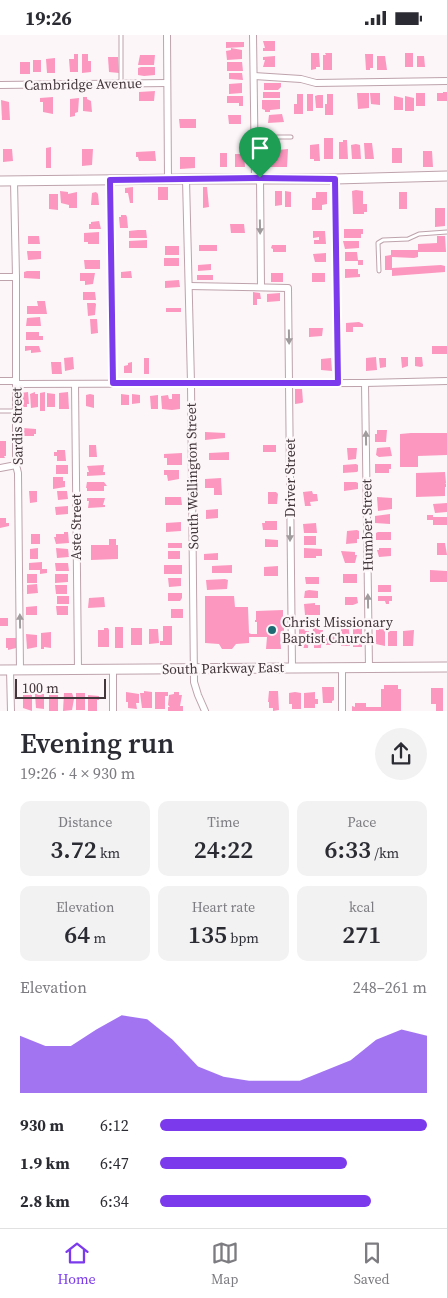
<!DOCTYPE html>
<html lang="en">
<head>
<meta charset="utf-8">
<style>
  :root { --surface:#fff; --page:#f2f2f3; --text:#2b2b33; --muted:#7c7c81; --line:#e1e1e2; --accent:#7c3aed }
  body { margin:0; font-family:"Source Serif 4",serif; background:var(--page); color:var(--text); height:100vh; display:flex; flex-direction:column; font-size:19px; white-space:nowrap }
  * { box-sizing:border-box; margin:0 }
  p { font-size:16px; color:var(--muted) }
  .icon { flex:none; width:28px; height:28px; fill:none; stroke:currentColor; stroke-width:2; stroke-linecap:round; stroke-linejoin:round }
  .map { position:relative; height:676px; overflow:hidden }
  .sheet { display:flex; flex-direction:column; background:var(--surface); flex:1 }
  .sheet>* { flex:none }
  .scale { position:absolute; left:15px; bottom:12px; width:91px; box-sizing:border-box; padding-left:5px; border:2px solid #42373b; border-top:0; font-size:14px; line-height:18px; white-space:nowrap; color:#42373b; -webkit-text-stroke:4px #fcf6f8; paint-order:stroke }
  .pin { position:absolute; display:grid; place-items:center; width:42px; height:42px; color:#fff; margin:-51px -21px; border-radius:50% 50% 50% 0; rotate:-45deg; box-shadow:0 0 5px #0007 }
  .pin .icon { rotate:45deg }
  .round { display:grid; place-items:center; flex:none; width:52px; height:52px; border-radius:26px; background:var(--page) }
  .overview { display:flex; align-items:center; justify-content:space-between; height:85px; padding:0 20px }
  h1 { font-size:28px; font-weight:600; line-height:38px }
  .figures { display:grid; grid-template-columns:repeat(3,1fr); gap:8px; height:85px; padding:5px 20px }
  .figures div { display:grid; align-content:center; border-radius:10px; background:var(--page); text-align:center }
  .figures b { font-size:25px; font-weight:600 }
  .figures small { font-size:14px; font-weight:400 }
  .figures p { font-size:14px }
  .chart { height:140px; padding:10px 20px }
  .chart p { display:flex; justify-content:space-between }
  .chart svg { width:100%; height:90px; margin-top:5px; fill:var(--accent); opacity:.7 }
  ul { padding:0 20px; list-style:none; font-size:16px }
  li { display:grid; grid-template-columns:80px 60px 1fr; align-items:center; height:38px }
  li i { height:12px; border-radius:6px; background:var(--accent) }
  .status { display:flex; justify-content:space-between; align-items:center; height:35px; padding:0 25px; background:var(--surface); direction:ltr }
  .status svg { height:14px; fill:currentColor }
  .menu { display:flex; justify-content:space-around; align-items:center; height:70px; border-top:1px solid var(--line); background:var(--surface); font-size:14px; color:var(--muted) }
  .menu a { display:grid; justify-items:center; gap:2px }
  .menu .on { color:var(--accent) }
  .map>svg:first-child { display:block }
  .building { fill:#fc97bf }
  .lines { fill:none; stroke-linecap:round; stroke-linejoin:round }
  .lane-casing { stroke:#bea3ac; stroke-width:5 }
  .street-casing { stroke:#bea3ac; stroke-width:8 }
  .secondary-casing { stroke:#bea3ac; stroke-width:11 }
  .lane { stroke:#fff; stroke-width:3 }
  .street { stroke:#fff; stroke-width:6 }
  .secondary { stroke:#fff; stroke-width:9 }
  .oneway { fill:#a09b9d }
  .route-casing { stroke:#fff; stroke-width:10 }
  .route { stroke:#7c3aed; stroke-width:6 }
  .poi-dot { fill:#1e6a72; stroke:#fcf6f8; stroke-width:2 }
  .labels { text-anchor:middle; dominant-baseline:central; stroke-width:4.5; stroke-linejoin:round; paint-order:stroke }
  .street-label { font-size:14px; fill:#42373b; stroke:#fcf6f8 }
  .poi-label { font-size:14px; fill:#42373b; stroke:#fcf6f8; text-anchor:start }
</style>
</head>
<body>
<div class="status"><b>19:26</b><svg viewBox="0 0 49 12"><path d="M0 12V9h3v3zM5 12V6h3v6zM10 12V3h3v9zM15 12V0h3v12zM26 1h20v11H26zM47 4h2v5h-2z"/></svg></div>
<div class="map">
<svg width="447" height="676" viewBox="0 0 447 676">
  <rect width="100%" height="100%" fill="#fcf6f8"/>
  <g class="building">
    <path d="M263,6H275V16H263V13H265Z"/>
    <path d="M226,7H244V12L226,13Z"/>
    <path d="M231,13L242,15V24L227,25L226,16L231,15Z"/>
    <path d="M311,18H319L320,32H316V34L311,35Z"/>
    <path d="M325,18H332V35H323V20H326Z"/>
    <rect x="405" y="18" width="8" height="14"/>
    <path d="M74,19H78V37H70L69,24H74Z"/>
    <path d="M82,19H88V26H91V37L82,38Z"/>
    <path d="M365,19H373V33H370V35H366Z"/>
    <path d="M140,20H155L154,30H138Z"/>
    <path d="M275,21V32H263L265,25H263V22Z"/>
    <path d="M377,21H385L387,35H377Z"/>
    <path d="M417,21H424L425,32H417Z"/>
    <path d="M108,22H118L119,38L109,37Z"/>
    <path d="M55,23V38H47L46,24Z"/>
    <rect x="33" y="25" width="8" height="12"/>
    <rect x="20" y="27" width="10" height="12"/>
    <path d="M227,27H242L243,36H227Z"/>
    <path d="M141,32H155V40L144,41L138,40V33Z"/>
    <path d="M229,38H242L243,45L229,44Z"/>
    <path d="M242,48V58L229,59V49Z"/>
    <path d="M264,48H281V52L278,55H264Z"/>
    <path d="M155,56L154,66H139V57Z"/>
    <rect x="263" y="57" width="17" height="6"/>
    <path d="M443,57H447V66H437V58H443Z"/>
    <path d="M357,58H369V73L358,74Z"/>
    <path d="M370,58H380V70L371,69Z"/>
    <rect x="416" y="58" width="9" height="13"/>
    <path d="M297,59H303V79H294V69H297Z"/>
    <rect x="307" y="59" width="6" height="17"/>
    <path d="M327,59H333V80H325V69H327Z"/>
    <path d="M318,60H323V73H316L315,61Z"/>
    <path d="M227,61H243V71H239V68H227Z"/>
    <path d="M394,61L403,63V75H394Z"/>
    <path d="M405,61L414,63V76H405Z"/>
    <path d="M53,62V79L43,77V67H40V63Z"/>
    <path d="M83,62H87V64L91,66L92,77L83,76Z"/>
    <path d="M79,63L78,77L75,78V81L70,82V64Z"/>
    <path d="M1,65L9,67L10,85H2Z"/>
    <path d="M262,65H280V74L270,75V77H265V75L262,74Z"/>
    <path d="M282,79L284,87L268,88L269,80Z"/>
    <path d="M228,80H241V89H229Z"/>
    <path d="M179,84H196V93H180Z"/>
    <rect x="324" y="103" width="9" height="21"/>
    <path d="M343,105H347L348,124H339V107H343Z"/>
    <path d="M364,108H372L374,124H365Z"/>
    <path d="M319,109L320,126H314V124H310V110Z"/>
    <path d="M356,109L360,110L361,124H352L351,110Z"/>
    <path d="M51,112V133H46V113Z"/>
    <rect x="392" y="113" width="10" height="15"/>
    <path d="M3,114H12L13,126L3,127Z"/>
    <path d="M82,114H93L92,130L82,131Z"/>
    <path d="M288,114L287,132H267L266,121H278V115Z"/>
    <path d="M155,116L156,126H139L138,122H136V117Z"/>
    <path d="M423,116H432L433,132H423Z"/>
    <rect x="220" y="118" width="7" height="14"/>
    <path d="M235,119H244L245,132H235Z"/>
    <path d="M180,122H195V133L180,134Z"/>
    <path d="M133,152V168H130L128,158H125V153Z"/>
    <rect x="158" y="152" width="10" height="13"/>
    <path d="M203,152H207L209,172L203,173Z"/>
    <path d="M356,155L363,156V169H367V177H364V179H353L352,156Z"/>
    <path d="M60,156L68,157V159L77,157V173H69V170L61,168Z"/>
    <path d="M275,156H282V170L275,171Z"/>
    <path d="M285,156L291,157V172H285Z"/>
    <path d="M96,157L98,159L99,170H91L92,158Z"/>
    <path d="M316,157H327V169L322,170V175H312V163H316Z"/>
    <rect x="399" y="157" width="8" height="17"/>
    <path d="M49,159H58V175L49,174Z"/>
    <path d="M435,173H445V191L435,192Z"/>
    <path d="M121,180H126L127,182L128,193H120L119,182H121Z"/>
    <path d="M99,186L101,194H89V189H91V187Z"/>
    <path d="M230,189H244L245,198H231Z"/>
    <path d="M344,194H363V199H361V203H344Z"/>
    <path d="M138,195H146L147,203H129V196Z"/>
    <path d="M313,196H325L326,209H314V205H319V202L313,203Z"/>
    <path d="M99,197V209H88V207H84V198Z"/>
    <path d="M28,201H39L40,209H28Z"/>
    <path d="M437,201H445L446,217H418V222L414,223L392,222V233L441,230L445,231V237L392,241V235H385V221L391,220V215H418V209L437,208Z"/>
    <path d="M147,205V213H129V206Z"/>
    <path d="M343,206H359V213L345,214Z"/>
    <rect x="199" y="210" width="18" height="6"/>
    <path d="M272,210H286V217H273V214L271,213Z"/>
    <rect x="165" y="211" width="14" height="9"/>
    <path d="M27,216H41V224L28,225Z"/>
    <path d="M345,217H357L358,225H363V230H358V226H345Z"/>
    <path d="M326,218V227H315L313,219Z"/>
    <rect x="164" y="223" width="15" height="8"/>
    <path d="M84,225H100V234H85Z"/>
    <path d="M211,229V235L198,236V230Z"/>
    <path d="M345,234H358V239H360V242L345,243Z"/>
    <path d="M27,236H40V244L24,243V237Z"/>
    <path d="M131,236L132,243H121V237Z"/>
    <path d="M80,238H95L93,249L85,250V246H80Z"/>
    <rect x="271" y="238" width="12" height="9"/>
    <rect x="312" y="238" width="13" height="9"/>
    <rect x="197" y="240" width="16" height="5"/>
    <path d="M179,245L180,252L165,253V246Z"/>
    <path d="M83,257H95L96,265H83Z"/>
    <path d="M253,257L260,258L261,264H257V270H253Z"/>
    <path d="M280,258V266L267,267V259Z"/>
    <path d="M37,266H45L47,279H27V271H38Z"/>
    <path d="M87,268H95L96,269L95,280L88,281Z"/>
    <rect x="166" y="273" width="15" height="4"/>
    <path d="M40,282L41,291H26L27,283Z"/>
    <path d="M90,284H97L98,298L91,299Z"/>
    <path d="M359,287L363,289V292H353V297H346V288Z"/>
    <path d="M309,293H323L322,301L309,302Z"/>
    <path d="M26,297H39V301H43V305H26Z"/>
    <path d="M25,311H39L41,317L31,318V315L25,316Z"/>
    <rect x="432" y="311" width="15" height="8"/>
    <path d="M73,322L74,334L65,336L64,323Z"/>
    <path d="M376,322L377,335L366,336V323Z"/>
    <path d="M401,322H408V331L402,333Z"/>
    <path d="M415,322H422L423,331L421,332L415,331Z"/>
    <rect x="144" y="323" width="5" height="16"/>
    <path d="M331,323L332,336L321,335V324Z"/>
    <path d="M379,323H386V332L380,333Z"/>
    <path d="M51,327H61L62,339H52Z"/>
    <path d="M132,327V338H124V331L128,330V328Z"/>
    <path d="M295,354H302L303,367L302,368L295,369Z"/>
    <path d="M28,357L29,369H27V372H22V369H20V360L21,358Z"/>
    <path d="M35,357V359H38V372L31,373L30,359Z"/>
    <path d="M45,357V376H40V358Z"/>
    <path d="M68,357L69,374H59V358Z"/>
    <path d="M47,358L55,359V372H47Z"/>
    <path d="M90,359L94,360V373L86,371V360Z"/>
    <path d="M121,359L129,360V370H121Z"/>
    <path d="M132,359L140,360V368L132,369Z"/>
    <path d="M172,359H180V374L172,375L162,374L161,361L168,360L169,364H172Z"/>
    <path d="M158,360V374H151L150,361Z"/>
    <path d="M23,393L36,394V399H34V401H23Z"/>
    <path d="M377,395H387L386,407H375V399H377Z"/>
    <path d="M205,397L225,398V403L205,405Z"/>
    <path d="M411,398H447V420L418,421V432H400V399Z"/>
    <path d="M0,406H6V421H4L5,423H0Z"/>
    <path d="M89,410H96L97,422H89Z"/>
    <rect x="263" y="410" width="13" height="7"/>
    <path d="M390,412L392,421L379,422L376,420L377,413Z"/>
    <path d="M347,413H357L356,424L348,425Z"/>
    <path d="M57,415H65L66,426H57V421H54V417H57Z"/>
    <path d="M229,417V425H209V418Z"/>
    <path d="M182,418V430H167V423H164V419Z"/>
    <path d="M356,429L358,430V436L357,437L343,438V430Z"/>
    <path d="M375,429H391V434H389V438H375Z"/>
    <rect x="56" y="430" width="12" height="9"/>
    <path d="M104,430L103,437H105V440L87,441V437H89L87,431Z"/>
    <path d="M164,435H179V444L168,446L167,440H164Z"/>
    <path d="M445,437L446,448L445,449H446V452H445V461L416,462V438Z"/>
    <path d="M53,442H63V446H65V452L53,454Z"/>
    <path d="M221,443L222,460H214V453H205V444Z"/>
    <path d="M87,447H104L107,451H104V456H87V453H86Z"/>
    <path d="M344,447H356L358,448V454L344,456Z"/>
    <path d="M29,456H37V467L30,468Z"/>
    <path d="M57,456H67L68,464L58,465Z"/>
    <path d="M312,456L313,459H317L318,466L310,467L311,471H305L303,457Z"/>
    <path d="M268,457H276L278,459L277,469H268Z"/>
    <path d="M165,462H181L182,470H165Z"/>
    <path d="M377,462L392,463V474L378,476Z"/>
    <path d="M87,463H105L103,470H105V472L88,473L89,466H87Z"/>
    <path d="M447,468V477L435,478L433,469Z"/>
    <path d="M68,471V479L56,480L55,472Z"/>
    <path d="M218,474V483L206,484V475Z"/>
    <path d="M390,479V489L375,488V481Z"/>
    <path d="M427,480H433V482H447V490H433V485H427Z"/>
    <path d="M0,483H6V488H9V491L0,493Z"/>
    <path d="M265,486H277V495H263L262,488H265Z"/>
    <path d="M181,487V496L166,497V488Z"/>
    <path d="M316,488L317,498H304L303,489Z"/>
    <path d="M357,495L359,496V504H357V508L346,509L347,496Z"/>
    <path d="M64,497H68L69,508L56,509L54,502H56V499H64Z"/>
    <path d="M378,497H391V505H376V498Z"/>
    <rect x="31" y="499" width="9" height="10"/>
    <rect x="304" y="501" width="12" height="9"/>
    <path d="M109,504H116V510H118V524L91,525V510H109Z"/>
    <path d="M265,504L278,505V512H265Z"/>
    <rect x="168" y="508" width="14" height="5"/>
    <path d="M437,508H445L447,520H437Z"/>
    <path d="M38,513V524H30V514Z"/>
    <path d="M56,513L68,514L69,522L57,523Z"/>
    <path d="M304,513L322,514V521H316V523H304Z"/>
    <path d="M379,513H391V521L379,522L377,515H379Z"/>
    <rect x="168" y="516" width="12" height="8"/>
    <path d="M341,516L355,517V520H357L355,528H345Z"/>
    <path d="M218,518V525H204V519Z"/>
    <path d="M42,527V534H47V538L40,539V535H29V528Z"/>
    <path d="M55,528H68L69,536H56Z"/>
    <rect x="164" y="530" width="18" height="9"/>
    <path d="M232,530V538H212V531Z"/>
    <path d="M278,531V541H264V532Z"/>
    <path d="M430,535L447,536V547H430Z"/>
    <rect x="27" y="539" width="10" height="9"/>
    <path d="M55,539H68V547L55,548Z"/>
    <rect x="343" y="539" width="14" height="9"/>
    <path d="M305,542H319V549H306Z"/>
    <path d="M168,543H181V551L169,552Z"/>
    <path d="M225,544L228,545L227,554L207,555L206,545Z"/>
    <path d="M37,549L38,558L27,559V550Z"/>
    <path d="M55,550H67V559H56Z"/>
    <rect x="378" y="550" width="13" height="7"/>
    <path d="M309,555L318,556V563H304L305,556Z"/>
    <path d="M168,558H182V563L180,566H168Z"/>
    <rect x="57" y="561" width="12" height="8"/>
    <path d="M205,561H234L235,572H248L249,598L251,599H257V587H255V585H256V576L283,575V586H286V588H284V599H280L281,614H266L267,602H249V608L236,609L232,614H222L219,609L205,608Z"/>
    <path d="M378,561H392V566H389V569H386L385,566H378Z"/>
    <path d="M104,562L105,572L88,573L89,563Z"/>
    <path d="M345,562H357L358,568L353,570H345Z"/>
    <path d="M315,568V570H320V580H305L304,569Z"/>
    <path d="M37,571V580H26V572Z"/>
    <path d="M56,571H68V580H57Z"/>
    <rect x="171" y="574" width="12" height="9"/>
    <rect x="0" y="583" width="8" height="8"/>
    <path d="M378,590H385V611L376,609V595H379Z"/>
    <path d="M163,591H172V610H160V606H163Z"/>
    <path d="M362,591V612H353V592Z"/>
    <rect x="115" y="592" width="8" height="21"/>
    <path d="M299,592H303L305,596H309L308,613H300V610H299Z"/>
    <path d="M313,592H317L319,595H323V610H321V613H314V610H312Z"/>
    <path d="M104,593H108L109,595V612H98V595H104Z"/>
    <rect x="131" y="593" width="11" height="17"/>
    <path d="M149,594H158L159,608L149,609Z"/>
    <path d="M341,594H349L350,611H341Z"/>
    <path d="M414,595L413,611H403V596Z"/>
    <rect x="388" y="596" width="9" height="15"/>
    <path d="M51,597V613L44,612V614H41V598Z"/>
    <path d="M26,599L37,600V612L27,614Z"/>
    <path d="M326,600H336V607H334V610H326Z"/>
    <path d="M6,603H16V613L8,615V613H6Z"/>
    <path d="M384,650H398V654H401V676H352V671L355,672V668H366V672H381V654H384Z"/>
    <path d="M322,652H334V665L332,666V668H323Z"/>
    <path d="M431,653H443V676H436V669H431Z"/>
    <path d="M144,656L152,657V673H142L140,658H144Z"/>
    <path d="M269,656H278L279,675L273,676V673H269V667H268Z"/>
    <path d="M126,657L139,659V668H136L137,674L128,673V667H126Z"/>
    <path d="M155,657H168V661H165V674H155Z"/>
    <path d="M174,657H179V660H182L180,671H183V676H168V672H170L168,670L169,660L174,659Z"/>
    <path d="M295,657L301,658V674H292V669H289V658Z"/>
    <path d="M315,657V664H318V669H315V673H304V658Z"/>
    <path d="M58,658V676H49V659Z"/>
    <path d="M64,658H72L74,664L72,675L63,676Z"/>
    <rect x="76" y="658" width="9" height="17"/>
    <path d="M23,659H32V676L23,673Z"/>
    <path d="M35,659H44V674L36,673Z"/>
    <path d="M88,660L99,661V665H97V676H88Z"/>
  </g>
  <g class="lines">
    <defs>
      <g id="lane">
        <path d="M121,0V49"/>
        <path d="M255,102H291"/>
        <path d="M379,236L378,208L383,205L408,204L419,199L447,197"/>
        <path d="M0,376H16"/>
      </g>
      <g id="street">
        <path d="M167,0L168,144"/>
        <path d="M253,0L255,143"/>
        <path d="M254,41L301,44L316,48L447,46"/>
        <path d="M0,50L167,48"/>
        <path d="M260,143L261,252"/>
        <path d="M186,144L191,348L194,647L198,660L205,676"/>
        <path d="M335,144L338,348"/>
        <path d="M110,145L113,348"/>
        <path d="M14,146L16,242V430L18,438L20,635"/>
        <path d="M0,242H16"/>
        <path d="M189,251L288,253L292,632"/>
        <path d="M0,346H16"/>
        <path d="M365,348L369,632"/>
        <path d="M16,349L365,348L447,346"/>
        <path d="M75,349L78,634"/>
        <path d="M0,433L16,430"/>
        <path d="M10,635L11,676"/>
        <path d="M113,676V634"/>
        <path d="M342,676V632"/>
      </g>
      <g id="secondary">
        <path d="M0,146L186,144H335L447,141"/>
        <path d="M0,635L447,632"/>
      </g>
    </defs>
    <use href="#lane" class="lane-casing"/>
    <use href="#street" class="street-casing"/>
    <use href="#secondary" class="secondary-casing"/>
    <use href="#lane" class="lane"/>
    <use href="#street" class="street"/>
    <use href="#secondary" class="secondary"/>
  </g>
  <defs><path id="oneway-solid" d="M-6-.8H1V-3.2L6.5 0L1 3.2V.8H-6Z" transform="scale(1.25)"/></defs>
  <g class="oneway">
    <use href="#oneway-solid" transform="translate(260 192) rotate(89)"/>
    <use href="#oneway-solid" transform="translate(289 302) rotate(89)"/>
    <use href="#oneway-solid" transform="translate(366 403) rotate(-91)"/>
    <use href="#oneway-solid" transform="translate(290 499) rotate(90)"/>
    <use href="#oneway-solid" transform="translate(368 566) rotate(-91)"/>
    <use href="#oneway-solid" transform="translate(20 586) rotate(-91)"/>
  </g>
  <g class="lines">
    <defs>
      <path id="route" d="M260,143L335,144L338,348H113L110,145Z"/>
    </defs>
    <use href="#route" class="route-casing"/>
    <use href="#route" class="route"/>
  </g>
  <circle class="poi-dot" cx="272" cy="595" r="5"/>
  <g class="labels">
    <g class="street-label">
      <text transform="translate(83 49) rotate(-1)">Cambridge Avenue</text>
      <text transform="translate(17 391) rotate(-91)">Sardis Street</text>
      <text transform="translate(192 441) rotate(-91)">South Wellington Street</text>
      <text transform="translate(290 443) rotate(-90)">Driver Street</text>
      <text transform="translate(367 490) rotate(-91)">Humber Street</text>
      <text transform="translate(76 492) rotate(-90)">Aste Street</text>
      <text transform="translate(223 633) rotate(-1)">South Parkway East</text>
    </g>
    <g class="poi-label">
      <text x="282" y="587">Christ Missionary<tspan x="282" dy="16">Baptist Church</tspan></text>
    </g>
  </g>
</svg>
<div class="scale">100 m</div>
<div class="pin" style="left:260px;top:143px;background:#1e9e55"><svg class="icon" aria-label="arrive" viewBox="0 0 24 24"><path d="M6 21V4h12l-3 4 3 4H6"/></svg></div>
</div>
<section class="sheet">
<div class="overview"><div><h1>Evening run</h1><p>19:26 · 4 × 930 m</p></div><a class="round"><svg class="icon" aria-label="share" viewBox="0 0 24 24"><path d="M12 15V3M7 8l5-5 5 5M5 13v7h14v-7"/></svg></a></div>
<div class="figures">
<div><p>Distance</p><b>3.72<small> km</small></b></div>
<div><p>Time</p><b>24:22</b></div>
<div><p>Pace</p><b>6:33<small> /km</small></b></div>
</div>
<div class="figures">
<div><p>Elevation</p><b>64<small> m</small></b></div>
<div><p>Heart rate</p><b>135<small> bpm</small></b></div>
<div><p>kcal</p><b>271</b></div>
</div>
<div class="chart"><p><span>Elevation</span>248–261 m</p>
<svg viewBox="0 0 160 44" preserveAspectRatio="none"><path d="M0 44V16L10 21L20 21L30 13L40 6L50 8L60 18L70 31L80 36L90 38L100 38L110 38L120 33L130 28L140 18L150 13L160 16V44z"/></svg>
</div>
<ul>
<li><b>930 m</b>6:12<i style="width:100%"></i></li>
<li><b>1.9 km</b>6:47<i style="width:70%"></i></li>
<li><b>2.8 km</b>6:34<i style="width:79%"></i></li>
</ul>
</section>
<nav class="menu">
<a class="on"><svg class="icon" aria-label="home" viewBox="0 0 24 24"><path d="M3 11l9-7 9 7M6 9v11h12V9"/></svg>Home</a>
<a><svg class="icon" aria-label="map" viewBox="0 0 24 24"><path d="M3 6l6-2 6 2 6-2v14l-6 2-6-2-6 2zM9 4v14M15 6v14"/></svg>Map</a>
<a><svg class="icon" aria-label="saved" viewBox="0 0 24 24"><path d="M7 4h10v16l-5-4-5 4z"/></svg>Saved</a>
</nav>
</body>
</html>
